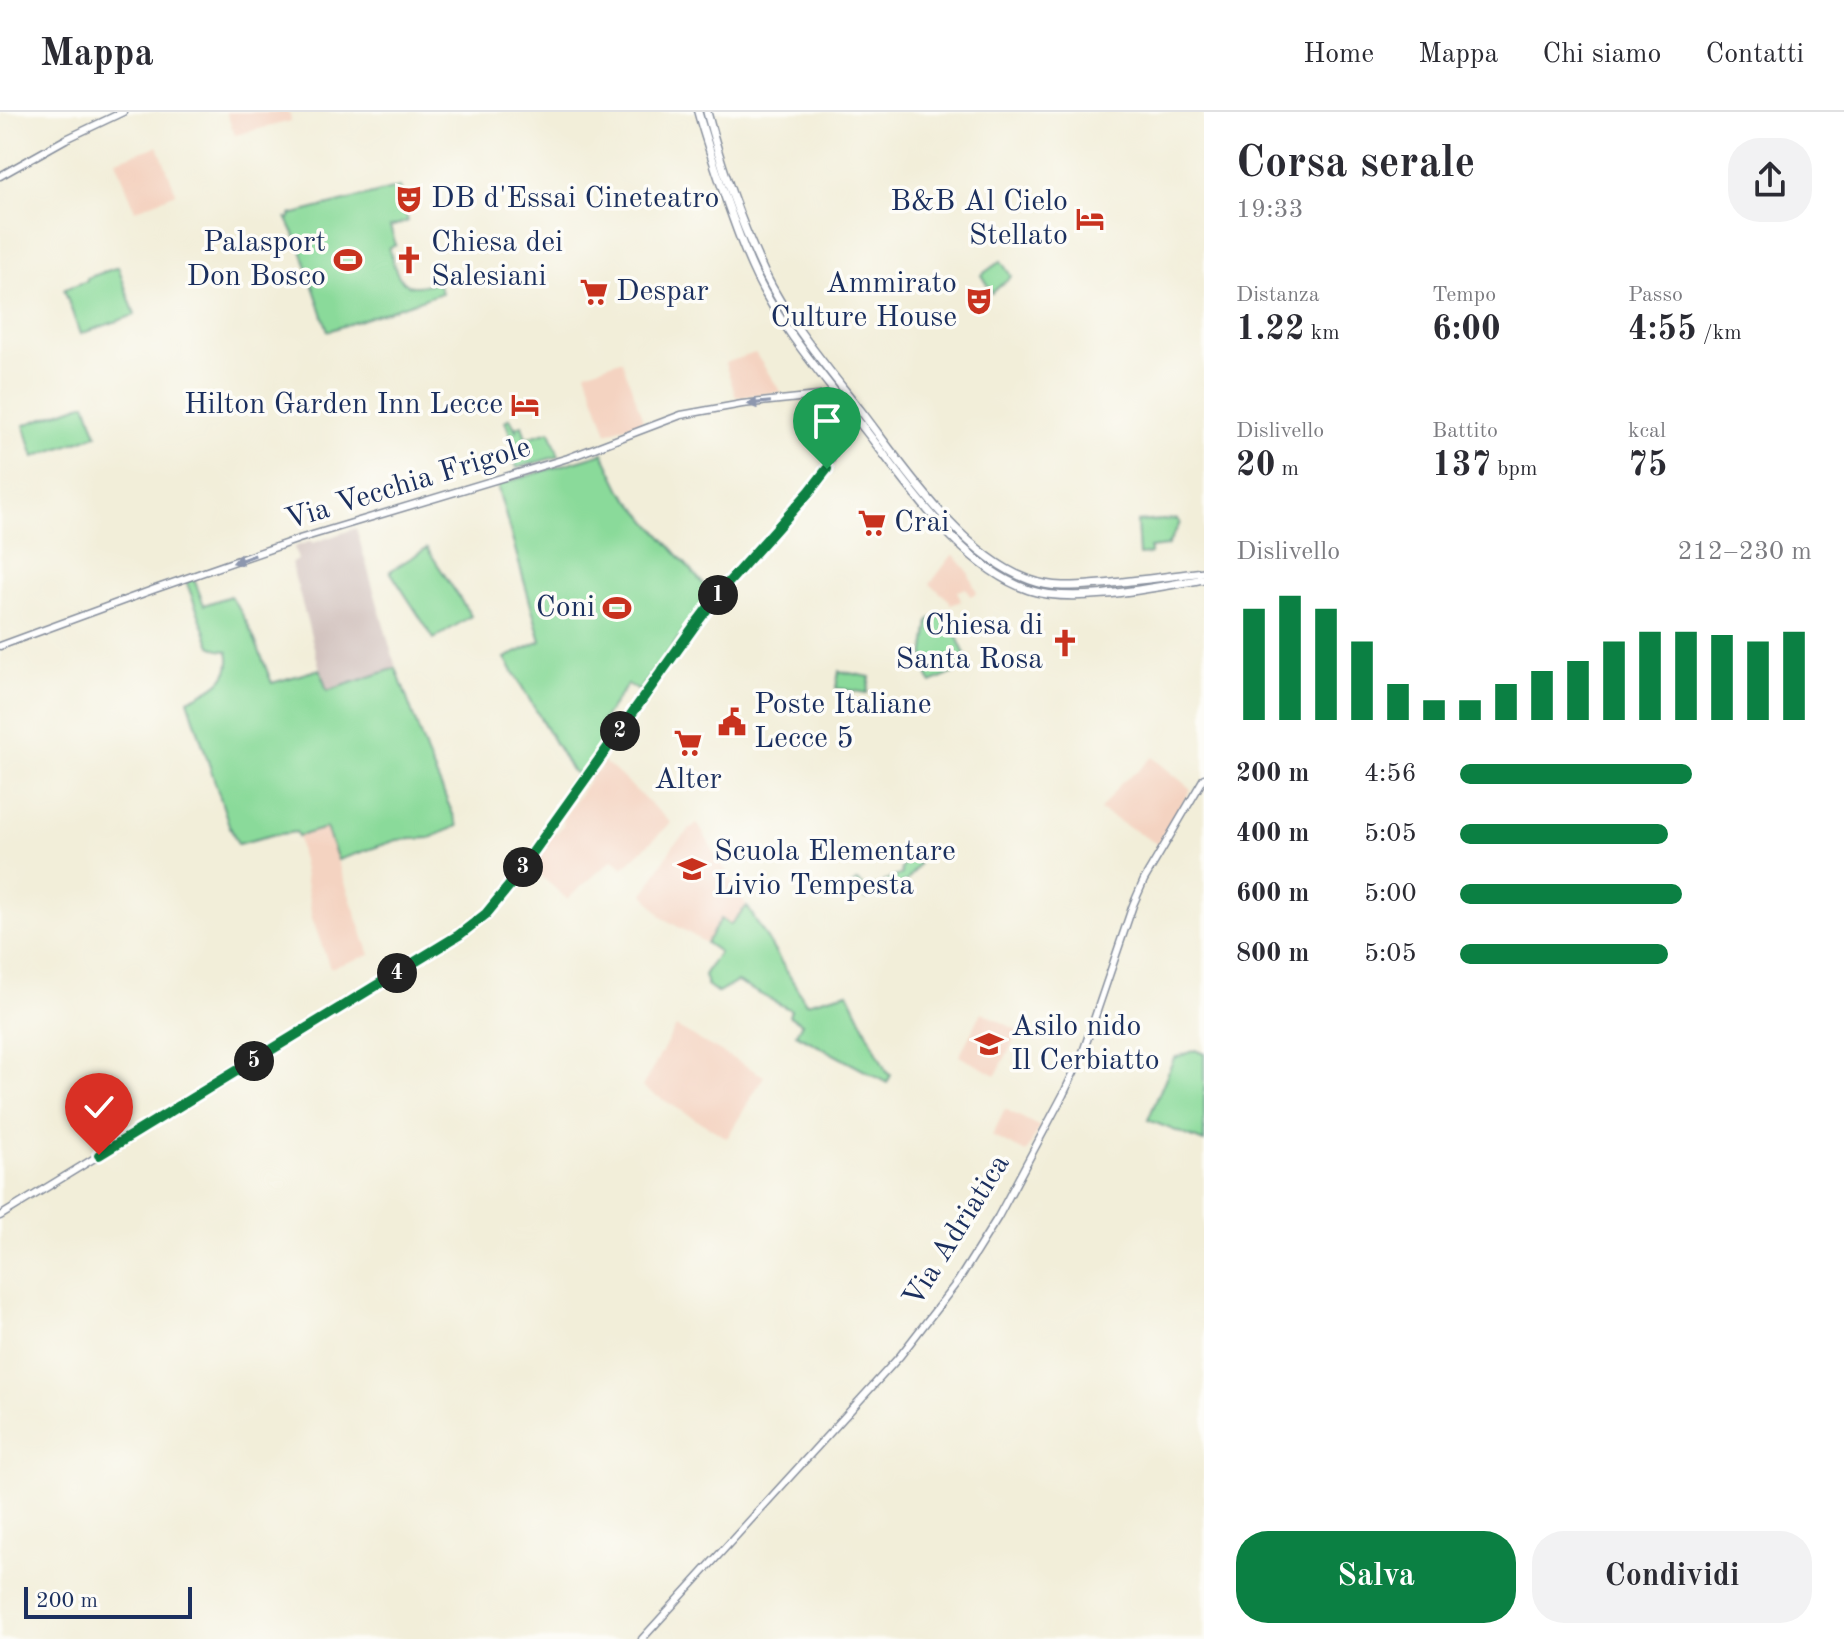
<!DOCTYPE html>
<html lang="it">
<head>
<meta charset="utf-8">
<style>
  :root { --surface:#fff; --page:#f2f2f3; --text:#2b2b33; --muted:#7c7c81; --line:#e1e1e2; --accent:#0b8043 }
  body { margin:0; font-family:"Old Standard TT",serif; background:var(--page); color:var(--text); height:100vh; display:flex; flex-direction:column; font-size:30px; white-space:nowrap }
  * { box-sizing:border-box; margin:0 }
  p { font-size:26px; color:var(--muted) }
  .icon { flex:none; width:44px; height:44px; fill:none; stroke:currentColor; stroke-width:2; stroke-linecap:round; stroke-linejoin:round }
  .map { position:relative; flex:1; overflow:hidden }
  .side { display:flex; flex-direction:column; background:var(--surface); width:640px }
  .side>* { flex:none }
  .scale { position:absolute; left:24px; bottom:20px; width:168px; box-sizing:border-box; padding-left:8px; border:4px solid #1b2f5e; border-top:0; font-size:22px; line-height:28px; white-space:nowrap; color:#1b2f5e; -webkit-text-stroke:6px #fdfcf7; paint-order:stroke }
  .pin { position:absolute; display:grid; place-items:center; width:68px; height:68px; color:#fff; margin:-82px -34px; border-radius:50% 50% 50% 0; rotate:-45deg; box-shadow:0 0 8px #0007 }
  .pin .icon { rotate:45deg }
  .km { position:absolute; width:40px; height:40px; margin:-20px; border-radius:50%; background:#222; color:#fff; font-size:22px; line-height:40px; text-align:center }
  .round { display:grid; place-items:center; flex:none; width:84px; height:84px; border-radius:32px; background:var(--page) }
  .overview { display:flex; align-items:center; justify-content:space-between; height:136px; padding:0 32px }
  h1 { font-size:44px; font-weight:700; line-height:60px }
  .figures { display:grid; grid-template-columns:repeat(3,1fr); gap:12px; height:136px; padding:8px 32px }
  .figures div { display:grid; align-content:center }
  .figures b { font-size:34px; font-weight:700 }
  .figures small { font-size:22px; font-weight:400 }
  .figures p { font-size:22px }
  .chart { height:224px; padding:16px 32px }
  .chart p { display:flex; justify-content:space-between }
  .chart svg { width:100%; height:144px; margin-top:8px; stroke:var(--accent); stroke-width:6 }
  .primary-button { display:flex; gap:16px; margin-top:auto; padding:16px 32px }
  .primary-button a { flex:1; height:92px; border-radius:32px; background:var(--accent); color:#fff; font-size:32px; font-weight:700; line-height:92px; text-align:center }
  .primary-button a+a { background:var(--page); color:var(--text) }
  ul { padding:0 32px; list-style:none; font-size:26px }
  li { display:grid; grid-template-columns:128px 96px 1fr; align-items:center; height:60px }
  li i { height:20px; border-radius:10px; background:var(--accent) }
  header { display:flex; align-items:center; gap:48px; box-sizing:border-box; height:112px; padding:0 40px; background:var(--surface); border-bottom:2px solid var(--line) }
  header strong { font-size:38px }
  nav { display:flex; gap:44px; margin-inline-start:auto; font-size:28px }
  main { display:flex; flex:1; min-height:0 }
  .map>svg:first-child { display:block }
  .built { fill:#f4d3c1 }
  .industrial { fill:#d0c0bc }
  .green { fill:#8ada9a; stroke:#52847c; stroke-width:2 }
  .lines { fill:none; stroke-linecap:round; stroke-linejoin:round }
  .secondary-casing { stroke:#868e9c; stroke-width:9 }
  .primary-casing { stroke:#868e9c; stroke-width:10 }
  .secondary { stroke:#fff; stroke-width:6 }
  .primary { stroke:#fff; stroke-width:7 }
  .oneway { fill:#8d97ae }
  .route-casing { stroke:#fff; stroke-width:16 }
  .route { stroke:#0b8043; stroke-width:10 }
  .labels { text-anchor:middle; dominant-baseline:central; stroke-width:7; stroke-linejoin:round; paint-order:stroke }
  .poi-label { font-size:30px; fill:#1b2f5e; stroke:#fdfcf7; text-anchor:start }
  .street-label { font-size:30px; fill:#1b2f5e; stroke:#fdfcf7 }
</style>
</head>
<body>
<header>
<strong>Mappa</strong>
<nav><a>Home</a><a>Mappa</a><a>Chi siamo</a><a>Contatti</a></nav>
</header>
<main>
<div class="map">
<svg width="1204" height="1527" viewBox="0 0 1204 1527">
  <rect width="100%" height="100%" fill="#fdfcf7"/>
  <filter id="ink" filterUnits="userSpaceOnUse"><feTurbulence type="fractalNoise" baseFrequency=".0125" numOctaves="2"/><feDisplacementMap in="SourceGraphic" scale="16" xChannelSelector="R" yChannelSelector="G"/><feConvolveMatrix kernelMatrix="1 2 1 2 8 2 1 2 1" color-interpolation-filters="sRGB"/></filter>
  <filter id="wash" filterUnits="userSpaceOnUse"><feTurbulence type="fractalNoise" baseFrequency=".006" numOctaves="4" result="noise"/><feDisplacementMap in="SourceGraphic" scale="32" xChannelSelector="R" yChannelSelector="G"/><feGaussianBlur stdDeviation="1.8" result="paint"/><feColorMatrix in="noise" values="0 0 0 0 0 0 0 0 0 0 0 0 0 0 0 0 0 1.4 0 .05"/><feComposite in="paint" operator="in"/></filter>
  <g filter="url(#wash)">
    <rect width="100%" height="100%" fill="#f2eed9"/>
    <g class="built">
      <path d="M226,0H286L290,2L291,9L235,23Z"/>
      <path d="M158,34L176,81L135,98L116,48Z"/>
      <path d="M755,241L781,280L736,285L725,251Z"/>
      <path d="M620,248L622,249L643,308L607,321L586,260Z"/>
      <path d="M953,442L967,458L977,481L970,484L966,476L957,479L961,489L951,493L949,488L930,472Z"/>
      <path d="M1152,645L1191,677L1157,732L1100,698L1122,670L1138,659Z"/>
      <path d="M602,649L614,658L671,711L623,756L613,747L567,787L529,753L553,721H557L564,711L562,708L595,659L597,660L601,655L599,653Z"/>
      <path d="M697,711L747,794L729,813L721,808L706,831L663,806L644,782L674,732Z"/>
      <path d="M326,716L370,843L330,856L312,806L298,724Z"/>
      <path d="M982,900L1019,919L996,963L959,944Z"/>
      <path d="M676,915L764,964L727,1026L642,975Z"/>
      <path d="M1005,997L1040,1015L1026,1041L992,1024Z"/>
    </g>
    <path class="industrial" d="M356,416L396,556L326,579L291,451L298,448L294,435L311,429L313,431Z"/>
    <g class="green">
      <path d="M400,75L405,89L408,88L407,97L405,99L408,109L390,115L396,133L389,136C393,149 396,171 412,174C420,175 430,171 438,170L442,181L328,219L299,132L286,105L288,107L290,106V103Z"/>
      <path d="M1001,149L1011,164L992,181L981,163Z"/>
      <path d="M118,155L135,203L80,222L64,177L87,169V166Z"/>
      <path d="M86,291L97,323L34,345L24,313Z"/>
      <path d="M510,306L517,320L516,315L522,313L526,326L550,319L559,344L517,356L514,348L518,346L512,328L519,329L512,327L505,309Z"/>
      <path d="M603,341L621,378L712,482L639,579L628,572L600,612L612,621L581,665L571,658L505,546L541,529L497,373Z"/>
      <path d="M1176,407L1180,410L1179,413L1167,434L1150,436V442L1139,443L1137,410Z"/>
      <path d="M427,436L471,504L434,527L390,459Z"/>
      <path d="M194,467L204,493L230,484C250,509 260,542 272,571L320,557L327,579L396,556L427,642L458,714L430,726L397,728L338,748L326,716L298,724L296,720L272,723L238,732L229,713L188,588C209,578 235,568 228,539L219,538L211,534L186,469Z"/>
      <path d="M946,500L970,554L931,571L923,553L929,508Z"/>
      <path d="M839,559L870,565L867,581L836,576Z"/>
      <path d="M910,745L919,752L907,769L866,787L850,775L857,769L868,777L902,762L901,757Z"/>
      <path d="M747,794L806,891L848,880L887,961L891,963L887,971L796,922L802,911L789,904L791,898L737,870L718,881L707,873L704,863L719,840L706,831L721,807L730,813Z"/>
      <path d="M1195,938L1204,942V1030L1148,1008L1174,946Z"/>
    </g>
  </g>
  <g filter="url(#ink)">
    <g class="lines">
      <defs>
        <g id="secondary">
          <path d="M0,64L66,27L123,0"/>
          <path d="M0,534L155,477L299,427L568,346L681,303L742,292L837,282"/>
          <path d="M0,1104L459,823L486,802L516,764L695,513L720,480L820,367L857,302"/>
          <path d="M642,1527L900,1244L958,1169L998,1105L1063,983L1082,943L1133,793L1144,768L1204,666"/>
        </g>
        <g id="primary">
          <path d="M698,0C706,29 716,58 726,87C734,109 742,133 752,155C776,210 825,267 862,314C907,370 959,454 1029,478C1074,493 1156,475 1204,467"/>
          <path d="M707,0C721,54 740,109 764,160C789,211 826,254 861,299C904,355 962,444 1030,468C1054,477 1077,474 1102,472C1136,469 1170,464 1204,460"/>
        </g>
      </defs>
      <use href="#secondary" class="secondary-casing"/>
      <use href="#primary" class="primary-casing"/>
      <use href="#secondary" class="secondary"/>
      <use href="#primary" class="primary"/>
    </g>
    <defs><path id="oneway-solid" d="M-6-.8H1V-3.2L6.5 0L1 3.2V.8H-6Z" transform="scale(2)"/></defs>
    <g class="oneway">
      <use href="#oneway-solid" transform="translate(759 291) rotate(174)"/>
      <use href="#oneway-solid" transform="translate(244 447) rotate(161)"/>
    </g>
  </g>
  <g class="lines" filter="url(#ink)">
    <defs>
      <path id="route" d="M99,1043L459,823L486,802L509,774L695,513L720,480L810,379L827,357"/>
    </defs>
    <use href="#route" class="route-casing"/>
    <use href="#route" class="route"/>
  </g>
  <defs>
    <symbol id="theatre-bare" viewBox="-9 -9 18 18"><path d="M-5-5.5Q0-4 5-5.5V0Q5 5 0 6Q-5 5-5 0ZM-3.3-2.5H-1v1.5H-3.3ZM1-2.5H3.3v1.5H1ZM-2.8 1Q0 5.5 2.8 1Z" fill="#c8321e" stroke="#fdfcf7" stroke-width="2.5" paint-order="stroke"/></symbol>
    <symbol id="hotel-bare" viewBox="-9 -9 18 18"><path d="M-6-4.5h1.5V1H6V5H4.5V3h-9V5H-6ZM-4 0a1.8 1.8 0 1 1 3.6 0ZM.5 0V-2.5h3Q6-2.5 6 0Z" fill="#c8321e" stroke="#fdfcf7" stroke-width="2.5" paint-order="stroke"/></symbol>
    <symbol id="stadium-bare" viewBox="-9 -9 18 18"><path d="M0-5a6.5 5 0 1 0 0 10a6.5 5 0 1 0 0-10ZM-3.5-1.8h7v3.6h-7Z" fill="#c8321e" stroke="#fdfcf7" stroke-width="2.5" paint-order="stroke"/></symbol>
    <symbol id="church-bare" viewBox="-9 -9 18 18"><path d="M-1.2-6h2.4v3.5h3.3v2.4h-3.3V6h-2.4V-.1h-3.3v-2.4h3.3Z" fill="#c8321e" stroke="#fdfcf7" stroke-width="2.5" paint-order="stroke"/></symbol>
    <symbol id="supermarket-bare" viewBox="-9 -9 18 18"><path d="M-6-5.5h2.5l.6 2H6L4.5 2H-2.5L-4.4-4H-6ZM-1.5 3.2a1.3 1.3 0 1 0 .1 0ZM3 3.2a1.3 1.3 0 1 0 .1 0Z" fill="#c8321e" stroke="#fdfcf7" stroke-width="2.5" paint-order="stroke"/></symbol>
    <symbol id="civic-bare" viewBox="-9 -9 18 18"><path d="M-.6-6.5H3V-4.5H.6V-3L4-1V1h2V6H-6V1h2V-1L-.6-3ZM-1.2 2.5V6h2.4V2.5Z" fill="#c8321e" stroke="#fdfcf7" stroke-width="2.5" paint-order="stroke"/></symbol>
    <symbol id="school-bare" viewBox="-9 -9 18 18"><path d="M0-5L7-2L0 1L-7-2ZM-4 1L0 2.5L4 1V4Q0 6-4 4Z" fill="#c8321e" stroke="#fdfcf7" stroke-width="2.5" paint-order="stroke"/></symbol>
  </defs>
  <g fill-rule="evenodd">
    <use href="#theatre-bare" x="389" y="67" width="40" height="40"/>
    <use href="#hotel-bare" x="1070" y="87" width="40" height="40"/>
    <use href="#stadium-bare" x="328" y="128" width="40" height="40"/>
    <use href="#church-bare" x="389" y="128" width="40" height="40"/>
    <use href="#supermarket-bare" x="574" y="160" width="40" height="40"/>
    <use href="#theatre-bare" x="959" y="169" width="40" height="40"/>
    <use href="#hotel-bare" x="505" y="273" width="40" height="40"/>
    <use href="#supermarket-bare" x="852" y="391" width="40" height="40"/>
    <use href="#stadium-bare" x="597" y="476" width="40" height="40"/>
    <use href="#church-bare" x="1045" y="511" width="40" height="40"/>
    <use href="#civic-bare" x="712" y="590" width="40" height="40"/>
    <use href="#supermarket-bare" x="668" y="611" width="40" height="40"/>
    <use href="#school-bare" x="672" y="737" width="40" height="40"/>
    <use href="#school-bare" x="969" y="912" width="40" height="40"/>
  </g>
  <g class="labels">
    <g class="poi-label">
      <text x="431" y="87">DB d'Essai Cineteatro</text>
      <text x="1068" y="90" text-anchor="end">B&amp;B Al Cielo<tspan x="1068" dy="34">Stellato</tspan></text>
      <text x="326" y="131" text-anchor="end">Palasport<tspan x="326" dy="34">Don Bosco</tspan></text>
      <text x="431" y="131">Chiesa dei<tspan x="431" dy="34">Salesiani</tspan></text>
      <text x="957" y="172" text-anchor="end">Ammirato<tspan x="957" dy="34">Culture House</tspan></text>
      <text x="616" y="180">Despar</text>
      <text x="503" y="293" text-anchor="end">Hilton Garden Inn Lecce</text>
      <text x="894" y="411">Crai</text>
      <text x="595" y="496" text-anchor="end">Coni</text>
      <text x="1043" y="514" text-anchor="end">Chiesa di<tspan x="1043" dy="34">Santa Rosa</tspan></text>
      <text x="754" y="593">Poste Italiane<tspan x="754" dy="34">Lecce 5</tspan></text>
      <text x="688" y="668" text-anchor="middle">Alter</text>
      <text x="714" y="740">Scuola Elementare<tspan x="714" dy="34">Livio Tempesta</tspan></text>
      <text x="1011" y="915">Asilo nido<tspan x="1011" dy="34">Il Cerbiatto</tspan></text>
    </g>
    <g class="street-label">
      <text transform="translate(408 372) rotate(-17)">Via Vecchia Frigole</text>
      <text transform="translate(957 1119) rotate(-58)">Via Adriatica</text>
    </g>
  </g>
</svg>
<div class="scale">200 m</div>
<div class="pin" style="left:827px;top:357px;background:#1e9e55"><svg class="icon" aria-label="arrive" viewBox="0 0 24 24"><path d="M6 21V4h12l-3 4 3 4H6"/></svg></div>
<div class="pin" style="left:99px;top:1043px;background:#d93025"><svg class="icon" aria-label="check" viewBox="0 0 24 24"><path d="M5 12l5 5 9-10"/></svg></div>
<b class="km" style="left:718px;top:483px">1</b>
<b class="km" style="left:620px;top:619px">2</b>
<b class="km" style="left:523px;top:755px">3</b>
<b class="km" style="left:397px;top:861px">4</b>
<b class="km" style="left:254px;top:949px">5</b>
</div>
<section class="side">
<div class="overview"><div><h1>Corsa serale</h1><p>19:33</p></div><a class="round"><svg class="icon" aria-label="share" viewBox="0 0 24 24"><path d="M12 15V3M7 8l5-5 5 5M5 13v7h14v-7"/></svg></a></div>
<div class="figures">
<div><p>Distanza</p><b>1.22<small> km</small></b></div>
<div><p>Tempo</p><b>6:00</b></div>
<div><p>Passo</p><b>4:55<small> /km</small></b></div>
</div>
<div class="figures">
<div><p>Dislivello</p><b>20<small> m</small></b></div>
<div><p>Battito</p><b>137<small> bpm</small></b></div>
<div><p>kcal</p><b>75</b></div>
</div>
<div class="chart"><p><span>Dislivello</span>212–230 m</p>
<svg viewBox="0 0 160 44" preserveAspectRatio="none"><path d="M5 44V10M15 44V6M25 44V10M35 44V20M45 44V33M55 44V38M65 44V38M75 44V33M85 44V29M95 44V26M105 44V20M115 44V17M125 44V17M135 44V18M145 44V20M155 44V17"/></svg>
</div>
<ul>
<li><b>200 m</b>4:56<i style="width:66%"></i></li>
<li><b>400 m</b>5:05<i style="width:59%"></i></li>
<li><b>600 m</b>5:00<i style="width:63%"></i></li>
<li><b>800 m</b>5:05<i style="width:59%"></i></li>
</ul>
<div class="primary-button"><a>Salva</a><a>Condividi</a></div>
</section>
</main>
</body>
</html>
